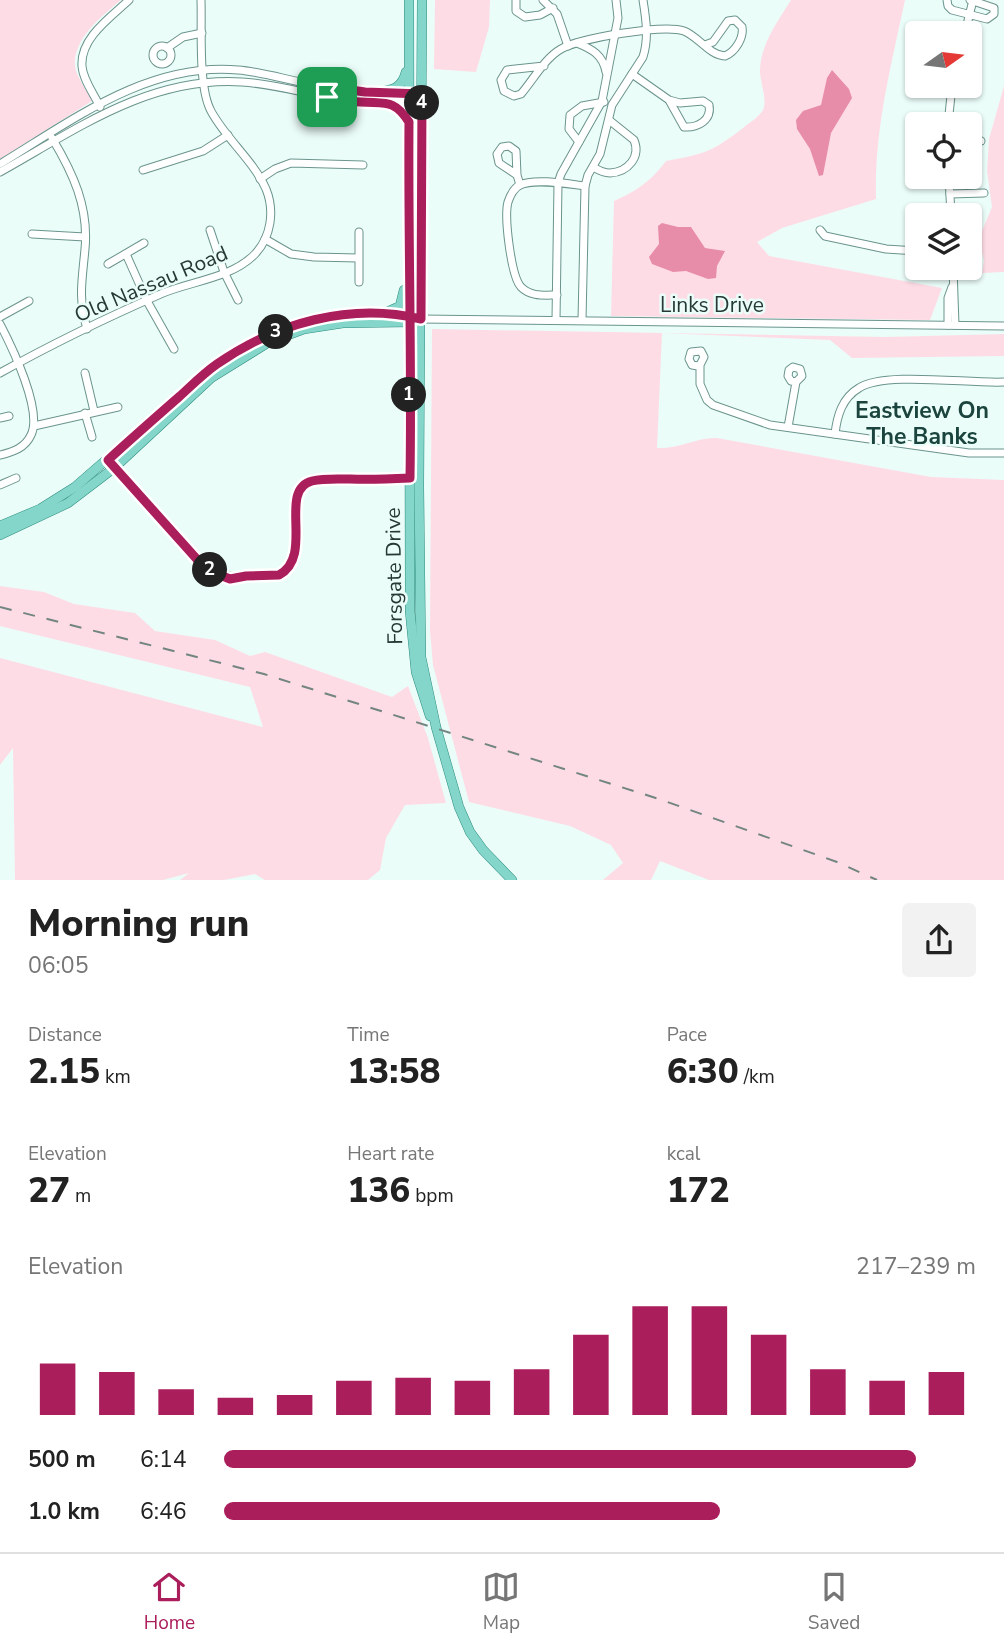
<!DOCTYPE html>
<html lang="en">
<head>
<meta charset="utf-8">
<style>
  :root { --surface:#fff; --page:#f2f2f2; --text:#222; --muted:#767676; --line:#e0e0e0; --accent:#ab1e5c }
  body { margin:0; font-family:"Nunito Sans",sans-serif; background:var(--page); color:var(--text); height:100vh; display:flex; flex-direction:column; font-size:26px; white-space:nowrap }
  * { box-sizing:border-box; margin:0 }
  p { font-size:23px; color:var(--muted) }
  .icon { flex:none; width:38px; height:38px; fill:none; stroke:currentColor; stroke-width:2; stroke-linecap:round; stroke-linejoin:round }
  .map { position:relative; height:880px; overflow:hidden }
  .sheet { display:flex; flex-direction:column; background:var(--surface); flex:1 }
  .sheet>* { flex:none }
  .needle { width:46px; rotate:76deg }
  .buttons { position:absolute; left:905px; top:21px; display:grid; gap:14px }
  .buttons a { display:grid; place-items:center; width:77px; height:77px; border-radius:7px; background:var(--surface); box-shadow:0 2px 5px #0004; font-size:35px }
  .pin { position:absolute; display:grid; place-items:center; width:60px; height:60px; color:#fff; margin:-30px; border-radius:14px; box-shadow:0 4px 10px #0006 }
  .km { position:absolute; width:35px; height:35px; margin:-18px; border-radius:50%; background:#222; color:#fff; font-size:19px; line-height:35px; text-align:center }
  .round { display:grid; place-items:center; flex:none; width:74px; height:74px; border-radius:7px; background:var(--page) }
  .summary { display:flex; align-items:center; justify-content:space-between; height:119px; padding:0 28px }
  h1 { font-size:38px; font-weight:800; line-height:52px }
  .stats { display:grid; grid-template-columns:repeat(3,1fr); gap:10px; height:119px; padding:7px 28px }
  .stats div { display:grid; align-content:center }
  .stats b { font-size:35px; font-weight:800 }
  .stats small { font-size:19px; font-weight:400 }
  .stats p { font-size:19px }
  .chart { height:196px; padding:14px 28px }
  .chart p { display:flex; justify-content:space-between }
  .chart svg { width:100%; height:126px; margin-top:7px; stroke:var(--accent); stroke-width:6 }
  ul { padding:0 28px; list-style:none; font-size:23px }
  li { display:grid; grid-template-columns:112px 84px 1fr; align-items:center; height:52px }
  li i { height:18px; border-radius:9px; background:var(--accent) }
  .tabs { display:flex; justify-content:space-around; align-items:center; height:98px; border-top:2px solid var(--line); background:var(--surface); font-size:19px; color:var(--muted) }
  .tabs a { display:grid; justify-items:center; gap:4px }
  .tabs .current { color:var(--accent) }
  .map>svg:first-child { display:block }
  .green { fill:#fedce5 }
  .water { fill:#e88da9 }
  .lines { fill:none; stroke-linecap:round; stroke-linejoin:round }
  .minor-casing { stroke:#6a948c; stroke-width:9 }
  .major-casing { stroke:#2e8d7f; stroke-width:10 }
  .minor { stroke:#fff; stroke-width:7 }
  .major { stroke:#84d6ca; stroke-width:9 }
  .rail { stroke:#728581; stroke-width:2; stroke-dasharray:12 12; stroke-linecap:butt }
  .route-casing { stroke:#fff; stroke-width:14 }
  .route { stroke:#ab1e5c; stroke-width:9 }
  .labels { text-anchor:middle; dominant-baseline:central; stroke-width:5; stroke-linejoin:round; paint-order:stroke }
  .street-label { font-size:21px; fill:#263935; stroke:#ebfdf9 }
  .neighbourhood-label { font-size:23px; font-weight:bold; fill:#1a443d; stroke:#ebfdf9 }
</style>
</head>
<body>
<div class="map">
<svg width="1004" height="880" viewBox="0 0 1004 880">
  <rect width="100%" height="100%" fill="#ebfdf9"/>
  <g class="green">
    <path d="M0,0H121C102,16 73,38 75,66C76,77 88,91 92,101L0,159Z"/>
    <path d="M435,0H490L489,27L476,72L434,69Z"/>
    <path d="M791,0H905C891,66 874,131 876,199L782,228L757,242L769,256L942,288L930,320L611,316L614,201C637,191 651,181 666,161C704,154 712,152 743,128C749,123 759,117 763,110C768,99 759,80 760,68C762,42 778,21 791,0Z"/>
    <path d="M1004,86V272L982,273L984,261L979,238L992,207L987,171L989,139Z"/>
    <path d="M432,329L885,337L1004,334V356L852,358L830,340L662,333L657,448C680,449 697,437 717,438L931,477L1004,480V880H709L660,861L651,880H603L623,863L611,845L570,826L469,802L433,665L430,631Z"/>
    <path d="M0,586L44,592L74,604L135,613L155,631L215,640L250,656L265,652L392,697L408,686L428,738L446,803L405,805L386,838L380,870L368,880H265L255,874L224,880H180L189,873L163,880H15L13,748L0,765V658L263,727L250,687L0,626Z"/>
  </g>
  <g class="water">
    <path d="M832,70L849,89L852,98L831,133L823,175L819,176L810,149L797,129L796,120L803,111L821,105L827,78Z"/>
    <path d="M662,223L678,227H691L705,248L725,251L717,266L716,278L708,279L686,271L673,272L652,264L649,257L659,244L658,226Z"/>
  </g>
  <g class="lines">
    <defs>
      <g id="minor">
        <path d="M516,0V11L525,17L540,15L553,8"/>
        <path d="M543,0L557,14L568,46"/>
        <path d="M947,0L948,6L952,10L987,19L994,14V8L970,0"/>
        <path d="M965,33L973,0"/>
        <path d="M577,43C592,49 603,55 606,72"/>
        <circle cx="162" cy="55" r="9"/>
        <path d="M167,48L183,37L202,33"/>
        <path d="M544,66L507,70L501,80L504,91L514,96L521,94C533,80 545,58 561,49C580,38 664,24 684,31C699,37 709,55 725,56C735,52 744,38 742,27L735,20L728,21L713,42L705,45"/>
        <path d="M632,74L669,100L684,127C698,128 712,120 709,105L703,101L680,103L669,100"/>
        <path d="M936,86L973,88L976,86L977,79L970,75"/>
        <path d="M100,107C94,94 83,80 82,66C80,38 111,17 129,0"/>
        <path d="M948,124L952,86"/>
        <path d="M52,138C73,173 89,207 85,249C82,282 78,297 87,329"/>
        <path d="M970,141H981"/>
        <path d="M579,142L569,129L570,115L582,106L604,102"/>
        <path d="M917,144L913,151L917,156"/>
        <path d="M0,164C73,120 148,62 238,70C264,72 290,81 316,85C350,92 387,95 422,94"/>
        <path d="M593,167C598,170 604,173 610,173C628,172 641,157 634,140L609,120"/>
        <path d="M143,170L203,151L228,135"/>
        <path d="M0,172C77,129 150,76 242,82C280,84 319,98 358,102C378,104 401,101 422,101"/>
        <path d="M517,175L499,163L497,154L502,147L509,146L516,151L517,175L520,185"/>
        <path d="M949,177L951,215"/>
        <path d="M260,179L275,169L291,163L363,165"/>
        <path d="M950,194L984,193"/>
        <path d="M929,215L951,210"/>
        <path d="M210,230L224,272L238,300"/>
        <path d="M820,230L825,236L886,249L917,251"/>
        <path d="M32,234L85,237"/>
        <path d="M265,239L291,254L314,257L358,258"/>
        <path d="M126,254L147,301L174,349"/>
        <path d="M108,264L144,243"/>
        <path d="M953,268L955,325"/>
        <path d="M359,282V232"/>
        <path d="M557,295C544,295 531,297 521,287C511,276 504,217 508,202C510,196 514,188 520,185C534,178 569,184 585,186"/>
        <path d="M0,317L29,301"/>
        <path d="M420,319L1004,326"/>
        <path d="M556,320L558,183L561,174L602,101L618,18L616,0"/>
        <path d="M582,320L585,186L588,175L600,154L612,105L643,57C649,38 646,19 643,0"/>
        <path d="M0,324C12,347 43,411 31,435C25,448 13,452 0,455"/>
        <path d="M948,325V298L952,287"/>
        <path d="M698,366L692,365L689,359L691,352L701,351L704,357L700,365V384L707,400L713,405L770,425L969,453H1004"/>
        <path d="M0,373C52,344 108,317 163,293C192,281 232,278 255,254C271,237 275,211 266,189C253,160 226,139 211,111C198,87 202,29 201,0"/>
        <path d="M85,373L94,411"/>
        <path d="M85,413L92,437"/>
        <path d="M0,418L9,416"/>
        <path d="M34,426L118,407"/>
        <path d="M788,427L796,382L802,376L800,369L793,367L789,370L788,376L791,381L796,382"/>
        <path d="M835,434C837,416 842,398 859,388C885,371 970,384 1004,382"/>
        <path d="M108,460L203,566C225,581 230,575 254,576C307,579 295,543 296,505C297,498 296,489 302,485C317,474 392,480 415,478"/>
        <path d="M0,485L16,478"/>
      </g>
      <g id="major">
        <path d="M409,0L410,611L416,672L430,716"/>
        <path d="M422,0L419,486L421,657L436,727L459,807L470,832L483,850L512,880"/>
        <path d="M378,92C393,90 402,88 406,72"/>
        <path d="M379,102C394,104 400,108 408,121"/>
        <path d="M387,312L400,306L404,290"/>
        <path d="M0,526L40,509L75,487L214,366L266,336L331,316L384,313L412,317"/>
        <path d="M0,535L68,503L114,468L211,378L269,342L304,329L343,323L412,322"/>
      </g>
    </defs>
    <use href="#minor" class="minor-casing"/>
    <use href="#major" class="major-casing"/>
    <use href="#minor" class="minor"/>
    <use href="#major" class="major"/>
    <path class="rail" d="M0,607L264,674L659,799L837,862L877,880"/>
  </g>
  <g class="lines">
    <defs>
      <path id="route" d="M327,97C338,99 350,102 361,102C386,104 394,99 409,122C408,241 412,360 410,478C390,479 370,480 350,479C338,479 324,478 312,481C277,490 315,556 279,575L246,576L230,579L212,572L203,566L108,460C132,438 156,417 180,396C192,385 204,373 217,364C276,323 350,302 421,319L422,94L365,92L329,87L327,97"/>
    </defs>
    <use href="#route" class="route-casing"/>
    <use href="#route" class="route"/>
  </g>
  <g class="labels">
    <g class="street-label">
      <text transform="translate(151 284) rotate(-23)">Old Nassau Road</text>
      <text x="712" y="305">Links Drive</text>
      <text transform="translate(394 576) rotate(-91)">Forsgate Drive</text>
    </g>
    <g class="neighbourhood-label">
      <text x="922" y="410">Eastview On<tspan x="922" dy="26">The Banks</tspan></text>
    </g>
  </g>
</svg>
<div class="buttons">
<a><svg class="needle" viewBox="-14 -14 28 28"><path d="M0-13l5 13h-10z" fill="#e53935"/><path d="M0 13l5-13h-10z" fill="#767676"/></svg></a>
<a><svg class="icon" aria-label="locate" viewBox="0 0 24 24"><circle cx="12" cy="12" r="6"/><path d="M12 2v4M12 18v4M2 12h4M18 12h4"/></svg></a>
<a><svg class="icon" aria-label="layers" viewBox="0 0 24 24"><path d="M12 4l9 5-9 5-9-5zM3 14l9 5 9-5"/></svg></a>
</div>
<div class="pin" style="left:327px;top:97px;background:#1e9e55"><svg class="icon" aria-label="arrive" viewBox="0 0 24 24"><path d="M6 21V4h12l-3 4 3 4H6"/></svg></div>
<b class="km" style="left:409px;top:395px">1</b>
<b class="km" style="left:210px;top:570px">2</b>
<b class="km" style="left:276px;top:332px">3</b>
<b class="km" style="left:422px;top:103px">4</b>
</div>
<section class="sheet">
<div class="summary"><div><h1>Morning run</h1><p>06:05</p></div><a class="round"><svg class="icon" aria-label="share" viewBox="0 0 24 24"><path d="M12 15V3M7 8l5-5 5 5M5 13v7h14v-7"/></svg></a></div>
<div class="stats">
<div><p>Distance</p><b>2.15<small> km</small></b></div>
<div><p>Time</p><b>13:58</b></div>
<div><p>Pace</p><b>6:30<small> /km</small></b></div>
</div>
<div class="stats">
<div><p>Elevation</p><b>27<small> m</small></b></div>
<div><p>Heart rate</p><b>136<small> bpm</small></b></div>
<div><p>kcal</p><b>172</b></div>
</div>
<div class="chart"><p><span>Elevation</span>217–239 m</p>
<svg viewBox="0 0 160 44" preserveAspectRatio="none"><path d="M5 44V26M15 44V29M25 44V35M35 44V38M45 44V37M55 44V32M65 44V31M75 44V32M85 44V28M95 44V16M105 44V6M115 44V6M125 44V16M135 44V28M145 44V32M155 44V29"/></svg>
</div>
<ul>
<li><b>500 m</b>6:14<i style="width:92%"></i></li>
<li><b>1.0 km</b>6:46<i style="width:66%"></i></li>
</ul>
</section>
<nav class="tabs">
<a class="current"><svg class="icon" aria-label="home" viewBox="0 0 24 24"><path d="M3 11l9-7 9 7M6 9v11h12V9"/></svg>Home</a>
<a><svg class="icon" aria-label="map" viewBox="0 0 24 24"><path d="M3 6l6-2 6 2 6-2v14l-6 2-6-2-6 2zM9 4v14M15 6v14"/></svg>Map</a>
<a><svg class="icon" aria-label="saved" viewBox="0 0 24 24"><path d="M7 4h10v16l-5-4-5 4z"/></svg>Saved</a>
</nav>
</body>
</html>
